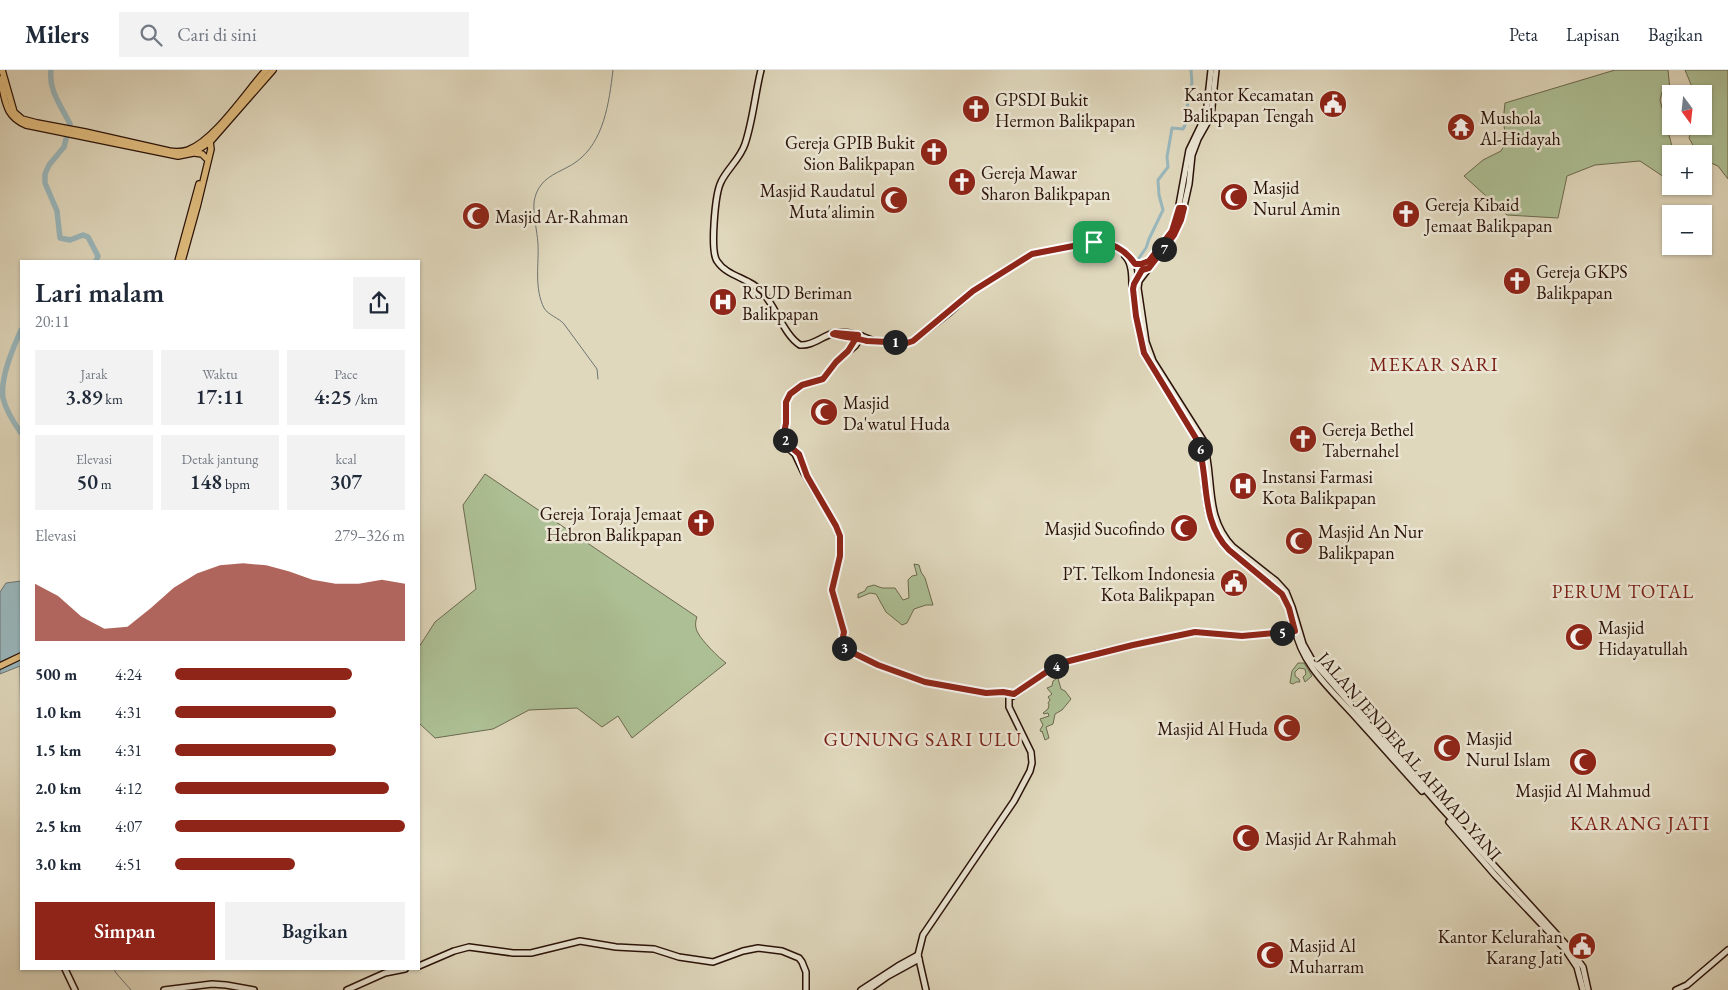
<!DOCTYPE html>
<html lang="id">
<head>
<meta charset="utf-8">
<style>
  :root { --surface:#fff; --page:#f2f2f3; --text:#1f2937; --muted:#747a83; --line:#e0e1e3; --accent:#8f2418 }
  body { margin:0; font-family:"EB Garamond",serif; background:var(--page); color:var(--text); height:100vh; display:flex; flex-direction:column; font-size:19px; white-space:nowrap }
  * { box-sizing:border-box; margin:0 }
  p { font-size:16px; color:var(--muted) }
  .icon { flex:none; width:28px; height:28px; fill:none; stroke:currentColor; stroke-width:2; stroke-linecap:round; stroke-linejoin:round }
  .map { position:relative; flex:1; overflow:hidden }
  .sheet { position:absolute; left:20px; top:190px; width:400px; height:710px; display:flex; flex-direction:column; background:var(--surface); border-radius:0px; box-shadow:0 1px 4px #0004 }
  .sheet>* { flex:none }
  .needle { width:32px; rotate:165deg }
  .controls { position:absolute; left:1662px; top:15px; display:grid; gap:10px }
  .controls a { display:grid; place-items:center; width:50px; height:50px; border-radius:0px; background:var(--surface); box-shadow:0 1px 4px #0004; font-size:25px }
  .pin { position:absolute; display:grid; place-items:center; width:42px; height:42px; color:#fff; margin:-21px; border-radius:10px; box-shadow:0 2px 8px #0006 }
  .km { position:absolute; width:25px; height:25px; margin:-12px; border-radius:50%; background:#222; color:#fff; font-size:14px; line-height:25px; text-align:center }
  .round { display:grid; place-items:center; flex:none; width:52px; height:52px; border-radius:0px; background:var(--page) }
  .summary { display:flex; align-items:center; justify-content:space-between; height:85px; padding:0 15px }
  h1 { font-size:28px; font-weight:600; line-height:38px }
  .stats { display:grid; grid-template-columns:repeat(3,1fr); gap:8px; height:85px; padding:5px 15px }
  .stats div { display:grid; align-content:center; border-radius:0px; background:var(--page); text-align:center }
  .stats b { font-size:21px; font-weight:600 }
  .stats small { font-size:14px; font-weight:400 }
  .stats p { font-size:14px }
  .chart { height:140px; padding:10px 15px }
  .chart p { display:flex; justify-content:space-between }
  .chart svg { width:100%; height:90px; margin-top:5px; fill:var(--accent); opacity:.7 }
  .primary-button { display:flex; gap:10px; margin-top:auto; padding:10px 15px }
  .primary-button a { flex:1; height:58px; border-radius:0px; background:var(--accent); color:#fff; font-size:20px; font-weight:600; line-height:58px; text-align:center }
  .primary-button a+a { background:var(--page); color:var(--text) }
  ul { padding:0 15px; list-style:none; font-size:16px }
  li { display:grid; grid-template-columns:80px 60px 1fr; align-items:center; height:38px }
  li i { height:12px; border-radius:6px; background:var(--accent) }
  header { display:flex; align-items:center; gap:30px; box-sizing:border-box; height:70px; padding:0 25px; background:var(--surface); border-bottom:1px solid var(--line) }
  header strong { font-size:24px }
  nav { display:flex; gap:28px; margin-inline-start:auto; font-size:18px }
  .search { width:350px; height:45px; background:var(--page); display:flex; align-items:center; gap:12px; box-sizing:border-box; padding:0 18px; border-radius:0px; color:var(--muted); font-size:19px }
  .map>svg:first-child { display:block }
  .green { fill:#adc095; stroke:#6c694f }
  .water { fill:#99b7bc; stroke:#6d7574 }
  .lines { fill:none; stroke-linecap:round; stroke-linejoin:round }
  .stream { stroke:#6d7574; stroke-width:1 }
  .canal { stroke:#99b7bc; stroke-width:3 }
  .river { stroke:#99b7bc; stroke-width:5.5 }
  .secondary-casing { stroke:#2a1209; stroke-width:8 }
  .primary-casing { stroke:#2a1209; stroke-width:8 }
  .trunk-casing { stroke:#2a1209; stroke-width:8 }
  .secondary { stroke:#ebe6d4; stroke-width:5 }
  .primary { stroke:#e0bc7e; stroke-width:5.5 }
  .trunk { stroke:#e0bc7e; stroke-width:5.5 }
  .route-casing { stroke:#fff; stroke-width:10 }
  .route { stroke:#8f2418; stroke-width:6 }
  .labels { text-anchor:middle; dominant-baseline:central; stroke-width:5; stroke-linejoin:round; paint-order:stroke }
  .poi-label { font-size:18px; fill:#2a1209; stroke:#ebe6d4; text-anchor:start }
  .street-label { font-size:18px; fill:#2a1209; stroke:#ebe6d4 }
  .neighbourhood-label { font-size:19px; letter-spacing:1px; fill:#7a1f14; stroke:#ebe6d4 }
  .quarter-label { font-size:20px; letter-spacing:1px; fill:#7a1f14; stroke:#ebe6d4 }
</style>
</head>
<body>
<header>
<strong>Milers</strong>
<div class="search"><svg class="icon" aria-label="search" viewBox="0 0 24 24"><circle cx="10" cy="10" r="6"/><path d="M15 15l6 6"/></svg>Cari di sini</div>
<nav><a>Peta</a><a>Lapisan</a><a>Bagikan</a></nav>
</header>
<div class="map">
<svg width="1728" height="920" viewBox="0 0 1728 920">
  <rect width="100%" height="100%" fill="#e0d8bd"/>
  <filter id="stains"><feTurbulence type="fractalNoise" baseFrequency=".004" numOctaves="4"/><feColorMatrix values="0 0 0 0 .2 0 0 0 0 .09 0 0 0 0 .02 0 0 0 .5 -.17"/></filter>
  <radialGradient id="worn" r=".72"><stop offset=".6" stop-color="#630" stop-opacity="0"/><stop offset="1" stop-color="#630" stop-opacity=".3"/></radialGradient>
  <g class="green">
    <path d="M1615,0H1668L1670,20L1662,22L1660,30L1674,84H1671V101L1664,107L1640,91L1595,95L1567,106L1558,148L1507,145L1464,106L1483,90L1501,81L1507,70L1503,52L1505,33Z"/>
    <path d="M1685,0H1728V109L1718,96L1704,90V84H1698L1689,68L1693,56H1704V24H1695Z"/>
    <path d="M485,404L697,547C695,552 695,558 698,563C702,571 719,588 726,593L632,668L618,646L602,657L577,638L529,640L493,659L435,668L419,653V577L435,552L476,519L463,435Z"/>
    <path d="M914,494L919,495L921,502L925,508L933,535H926L914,539L907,553L902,555L886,542L876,524L870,523L858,528V524L865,521L867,517L874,515L882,518H895L903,530L909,528L908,510L912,506L917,505Z"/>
    <path d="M1298,593H1304L1312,606L1305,612L1303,607L1306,604L1305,599L1299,598L1295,602V606L1299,609L1300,612H1296L1293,614L1290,613L1292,601Z"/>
    <path d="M1057,605L1061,619L1065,621L1071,629L1062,640L1055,644L1053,654L1046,657L1049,668L1045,670L1042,661L1041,662L1040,660L1043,655L1040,649L1049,646L1048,643L1044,644L1043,643L1048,639L1049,635L1048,633L1050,630L1048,627L1052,624L1047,618L1052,616L1053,611L1056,609L1055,606Z"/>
  </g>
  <path class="water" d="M21,511V679L20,596L0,604V522L6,513Z"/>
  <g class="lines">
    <g class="stream">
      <path d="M598,309L597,299L564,254C559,248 548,245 544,238C534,218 539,194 538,174C537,160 533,145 534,132C535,126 537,120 541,115C549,104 565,100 576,92C604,72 609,33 613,0"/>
      <path d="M114,899L116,903L131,920"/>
    </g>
    <path class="canal" d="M1139,188L1146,178L1149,169L1163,140L1159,125L1158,110L1168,97L1167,87L1172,58L1183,59L1187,51L1188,24L1192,13L1191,0"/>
    <g class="river">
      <path d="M51,0C48,20 62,37 70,54L64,77L49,95L45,104V113L57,141L60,168L70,170L83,165L88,167L98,186L96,191"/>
      <path d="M21,260C13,278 0,308 3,328C6,341 14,353 21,363"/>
    </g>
    <defs>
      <g id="secondary">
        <path d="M761,0C755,24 753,50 745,74C740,89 727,99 721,112C715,124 710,181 717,191C727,207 751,208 763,223C776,237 784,265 800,275C813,276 822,266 834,263C846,260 863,266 874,271"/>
        <path d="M1211,0L1207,36L1205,47L1189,80L1177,146L1172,161L1142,200L1133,214V219L1136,246L1144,283L1197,370C1208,403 1200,442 1221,471C1238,496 1275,505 1287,533"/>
        <path d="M1216,0L1211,46L1198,69L1192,85L1189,114L1181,150L1174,165L1139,211L1138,218L1146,272L1153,291L1203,370C1215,408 1203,446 1233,477L1276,511L1286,522L1292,537L1303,574L1312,590L1438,734L1569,878L1583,897L1588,920"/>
        <path d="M1125,186C1132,193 1132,206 1132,216"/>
        <path d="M862,266L855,276L836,292L823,309L802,315L790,324L786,332V353L783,369L785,375L795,384L804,403L836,456L839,466L840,485L832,520L844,562L841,577L872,592L925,612L986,623L1005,622L1014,624"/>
        <path d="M872,271L907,273L913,271L950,242L973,221L1032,184L1102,171C1115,174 1128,183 1135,194H1141L1148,191"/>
        <path d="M1295,558C1301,596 1336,624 1360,652C1381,675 1401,698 1422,721"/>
        <path d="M1280,560L1288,558L1292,550"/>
        <path d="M1013,626L1054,597L1065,592L1094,584L1195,562L1242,566L1295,561"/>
        <path d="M1449,752L1495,805L1565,879L1577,897L1583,920"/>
        <path d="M419,896L454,881L469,877L513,883H531L580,871L616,877L654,879L679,887L713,892L743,881L758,878L782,881L799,888L802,892L806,902V920"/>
        <path d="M65,899L75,920"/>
        <path d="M164,920L212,914L226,915L254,920"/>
        <path d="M347,920L385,903L405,899"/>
        <path d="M861,920L898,896L918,885"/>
        <path d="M868,920L888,906L919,889"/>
        <path d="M926,920L918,885L923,865L1014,731L1030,701L1032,693L1031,682L1009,637V625"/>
        <path d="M1676,920L1687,915L1728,880"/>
      </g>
      <g id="primary">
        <path d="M178,191L199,114"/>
        <path d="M182,191L197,137L211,79L210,72L208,68"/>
        <path d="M0,596L21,586"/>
      </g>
      <g id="trunk">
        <path d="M2,0L14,42L22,49L37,53L85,62L169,81C175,82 182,82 188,80C215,70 246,22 266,0"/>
        <path d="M0,9C6,30 4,46 26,55L178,86L193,83L210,72L273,0"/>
        <path d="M195,83L202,84L206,88"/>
      </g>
    </defs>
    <use href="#secondary" class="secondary-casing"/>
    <use href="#primary" class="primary-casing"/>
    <use href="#trunk" class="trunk-casing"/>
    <use href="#secondary" class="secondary"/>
    <use href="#primary" class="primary"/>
    <use href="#trunk" class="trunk"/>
  </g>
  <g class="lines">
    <defs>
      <path id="route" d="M1094,172L1032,184L973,221L913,271L907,273L867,271C855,268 844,267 833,264L835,263L858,265L848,281L836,292L823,309L802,315L790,324L786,332V353L784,363L787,374L799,384L807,406L836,456L840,466V486L832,520L844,562L841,577L878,595L925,612L986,623L1003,622L1014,624L1051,599L1065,592L1133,575L1195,562L1242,566L1295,561L1289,538L1282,524L1229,480C1199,450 1210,407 1197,370L1144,283L1136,246L1133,219L1134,214L1142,200L1149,198L1174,165L1181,150L1184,138H1179L1172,161L1149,191L1141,194H1135C1126,180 1110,171 1094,172"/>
    </defs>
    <use href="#route" class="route-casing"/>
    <use href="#route" class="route"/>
  </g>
  <defs>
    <symbol id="civic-disc" viewBox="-11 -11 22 22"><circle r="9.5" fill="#8f2418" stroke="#ebe6d4"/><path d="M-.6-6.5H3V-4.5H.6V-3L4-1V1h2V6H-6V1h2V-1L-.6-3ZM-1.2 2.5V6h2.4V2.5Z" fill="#fff"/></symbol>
    <symbol id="church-disc" viewBox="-11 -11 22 22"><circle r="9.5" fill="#8f2418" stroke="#ebe6d4"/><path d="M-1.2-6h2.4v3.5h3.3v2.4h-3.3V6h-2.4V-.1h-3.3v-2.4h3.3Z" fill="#fff"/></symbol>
    <symbol id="temple-disc" viewBox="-11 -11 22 22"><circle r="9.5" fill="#8f2418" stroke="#ebe6d4"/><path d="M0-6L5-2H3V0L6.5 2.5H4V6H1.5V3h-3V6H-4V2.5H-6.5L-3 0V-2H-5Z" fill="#fff"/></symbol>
    <symbol id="mosque-disc" viewBox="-11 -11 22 22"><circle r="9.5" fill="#8f2418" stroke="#ebe6d4"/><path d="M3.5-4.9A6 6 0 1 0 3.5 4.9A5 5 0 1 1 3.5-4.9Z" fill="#fff"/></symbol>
    <symbol id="hospital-disc" viewBox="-11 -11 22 22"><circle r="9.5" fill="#8f2418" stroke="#ebe6d4"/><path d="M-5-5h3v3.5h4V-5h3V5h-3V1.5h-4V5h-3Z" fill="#fff"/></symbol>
  </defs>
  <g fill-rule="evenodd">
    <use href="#civic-disc" x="1317" y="18" width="32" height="32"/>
    <use href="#church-disc" x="960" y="23" width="32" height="32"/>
    <use href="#temple-disc" x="1445" y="41" width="32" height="32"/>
    <use href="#church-disc" x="918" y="66" width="32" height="32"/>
    <use href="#church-disc" x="946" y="96" width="32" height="32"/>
    <use href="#mosque-disc" x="1218" y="111" width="32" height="32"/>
    <use href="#mosque-disc" x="878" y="114" width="32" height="32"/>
    <use href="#church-disc" x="1390" y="128" width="32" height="32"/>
    <use href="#mosque-disc" x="460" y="130" width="32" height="32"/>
    <use href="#church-disc" x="1501" y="195" width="32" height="32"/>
    <use href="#hospital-disc" x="707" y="216" width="32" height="32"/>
    <use href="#mosque-disc" x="808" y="326" width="32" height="32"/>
    <use href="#church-disc" x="1287" y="353" width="32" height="32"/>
    <use href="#hospital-disc" x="1227" y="400" width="32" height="32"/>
    <use href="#church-disc" x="685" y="437" width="32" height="32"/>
    <use href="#mosque-disc" x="1168" y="442" width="32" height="32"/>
    <use href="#mosque-disc" x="1283" y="455" width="32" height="32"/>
    <use href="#civic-disc" x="1218" y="497" width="32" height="32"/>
    <use href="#mosque-disc" x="1563" y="551" width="32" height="32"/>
    <use href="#mosque-disc" x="1271" y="642" width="32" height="32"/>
    <use href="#mosque-disc" x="1431" y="662" width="32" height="32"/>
    <use href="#mosque-disc" x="1567" y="676" width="32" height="32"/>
    <use href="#mosque-disc" x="1230" y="752" width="32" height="32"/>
    <use href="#civic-disc" x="1566" y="860" width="32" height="32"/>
    <use href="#mosque-disc" x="1254" y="869" width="32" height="32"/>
  </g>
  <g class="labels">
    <g class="poi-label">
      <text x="1314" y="24" text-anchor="end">Kantor Kecamatan<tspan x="1314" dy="21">Balikpapan Tengah</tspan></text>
      <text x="995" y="29">GPSDI Bukit<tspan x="995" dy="21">Hermon Balikpapan</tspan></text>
      <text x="1480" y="47">Mushola<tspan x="1480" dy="21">Al-Hidayah</tspan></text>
      <text x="915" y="72" text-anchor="end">Gereja GPIB Bukit<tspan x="915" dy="21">Sion Balikpapan</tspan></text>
      <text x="981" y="102">Gereja Mawar<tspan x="981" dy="21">Sharon Balikpapan</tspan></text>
      <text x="1253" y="117">Masjid<tspan x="1253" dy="21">Nurul Amin</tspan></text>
      <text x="875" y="120" text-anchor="end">Masjid Raudatul<tspan x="875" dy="21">Muta'alimin</tspan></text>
      <text x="1425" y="134">Gereja Kibaid<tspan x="1425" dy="21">Jemaat Balikpapan</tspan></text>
      <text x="495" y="146">Masjid Ar-Rahman</text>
      <text x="1536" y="201">Gereja GKPS<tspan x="1536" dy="21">Balikpapan</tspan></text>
      <text x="742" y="222">RSUD Beriman<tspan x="742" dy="21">Balikpapan</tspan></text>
      <text x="843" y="332">Masjid<tspan x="843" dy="21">Da'watul Huda</tspan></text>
      <text x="1322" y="359">Gereja Bethel<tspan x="1322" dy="21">Tabernahel</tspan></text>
      <text x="1262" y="406">Instansi Farmasi<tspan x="1262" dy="21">Kota Balikpapan</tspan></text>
      <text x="682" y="443" text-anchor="end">Gereja Toraja Jemaat<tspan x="682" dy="21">Hebron Balikpapan</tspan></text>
      <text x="1165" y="458" text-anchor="end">Masjid Sucofindo</text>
      <text x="1318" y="461">Masjid An Nur<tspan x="1318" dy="21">Balikpapan</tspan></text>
      <text x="1215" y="503" text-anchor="end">PT. Telkom Indonesia<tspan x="1215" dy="21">Kota Balikpapan</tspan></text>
      <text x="1598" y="557">Masjid<tspan x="1598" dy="21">Hidayatullah</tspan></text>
      <text x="1268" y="658" text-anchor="end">Masjid Al Huda</text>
      <text x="1466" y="668">Masjid<tspan x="1466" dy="21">Nurul Islam</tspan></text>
      <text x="1583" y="720" text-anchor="middle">Masjid Al Mahmud</text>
      <text x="1265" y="768">Masjid Ar Rahmah</text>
      <text x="1563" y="866" text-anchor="end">Kantor Kelurahan<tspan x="1563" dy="21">Karang Jati</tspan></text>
      <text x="1289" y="875">Masjid Al<tspan x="1289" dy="21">Muharram</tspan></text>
    </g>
    <g class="street-label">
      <text transform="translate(1410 686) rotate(49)">JALAN JENDERAL AHMAD YANI</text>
    </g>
    <g class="neighbourhood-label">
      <text x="1623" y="521">PERUM TOTAL</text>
    </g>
    <g class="quarter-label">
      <text x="1434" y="294">MEKAR SARI</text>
      <text x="923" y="669">GUNUNG SARI ULU</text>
      <text x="1640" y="753">KARANG JATI</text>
    </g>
  </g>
  <rect width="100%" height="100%" filter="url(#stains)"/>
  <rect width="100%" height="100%" fill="url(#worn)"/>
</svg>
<div class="controls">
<a><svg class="needle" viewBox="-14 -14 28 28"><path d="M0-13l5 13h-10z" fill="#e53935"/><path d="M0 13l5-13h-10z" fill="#747a83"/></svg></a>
<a>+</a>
<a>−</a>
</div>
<div class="pin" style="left:1094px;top:172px;background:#1e9e55"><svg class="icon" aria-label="arrive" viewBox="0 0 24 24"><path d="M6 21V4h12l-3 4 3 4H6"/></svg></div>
<b class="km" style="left:895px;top:272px">1</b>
<b class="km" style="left:785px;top:370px">2</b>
<b class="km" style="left:844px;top:578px">3</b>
<b class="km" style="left:1056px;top:596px">4</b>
<b class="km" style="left:1282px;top:563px">5</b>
<b class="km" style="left:1200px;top:379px">6</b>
<b class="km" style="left:1164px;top:179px">7</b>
<section class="sheet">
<div class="summary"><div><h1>Lari malam</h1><p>20:11</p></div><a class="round"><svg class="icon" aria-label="share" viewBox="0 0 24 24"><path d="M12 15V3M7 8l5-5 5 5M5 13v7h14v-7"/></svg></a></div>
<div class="stats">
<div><p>Jarak</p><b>3.89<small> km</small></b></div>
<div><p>Waktu</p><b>17:11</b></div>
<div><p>Pace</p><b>4:25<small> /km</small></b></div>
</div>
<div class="stats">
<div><p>Elevasi</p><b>50<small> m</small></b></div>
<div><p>Detak jantung</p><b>148<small> bpm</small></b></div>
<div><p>kcal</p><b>307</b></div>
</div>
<div class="chart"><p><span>Elevasi</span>279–326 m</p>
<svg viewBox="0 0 160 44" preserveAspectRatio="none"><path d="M0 44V16L10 22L20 32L30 38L40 37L50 28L60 18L70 11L80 7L90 6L100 7L110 10L120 14L130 16L140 16L150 14L160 16V44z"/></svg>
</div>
<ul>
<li><b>500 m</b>4:24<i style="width:77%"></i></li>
<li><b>1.0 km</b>4:31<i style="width:70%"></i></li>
<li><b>1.5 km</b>4:31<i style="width:70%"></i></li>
<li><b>2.0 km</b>4:12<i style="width:93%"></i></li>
<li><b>2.5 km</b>4:07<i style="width:100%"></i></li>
<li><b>3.0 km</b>4:51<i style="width:52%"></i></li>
</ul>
<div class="primary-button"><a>Simpan</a><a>Bagikan</a></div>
</section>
</div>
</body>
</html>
